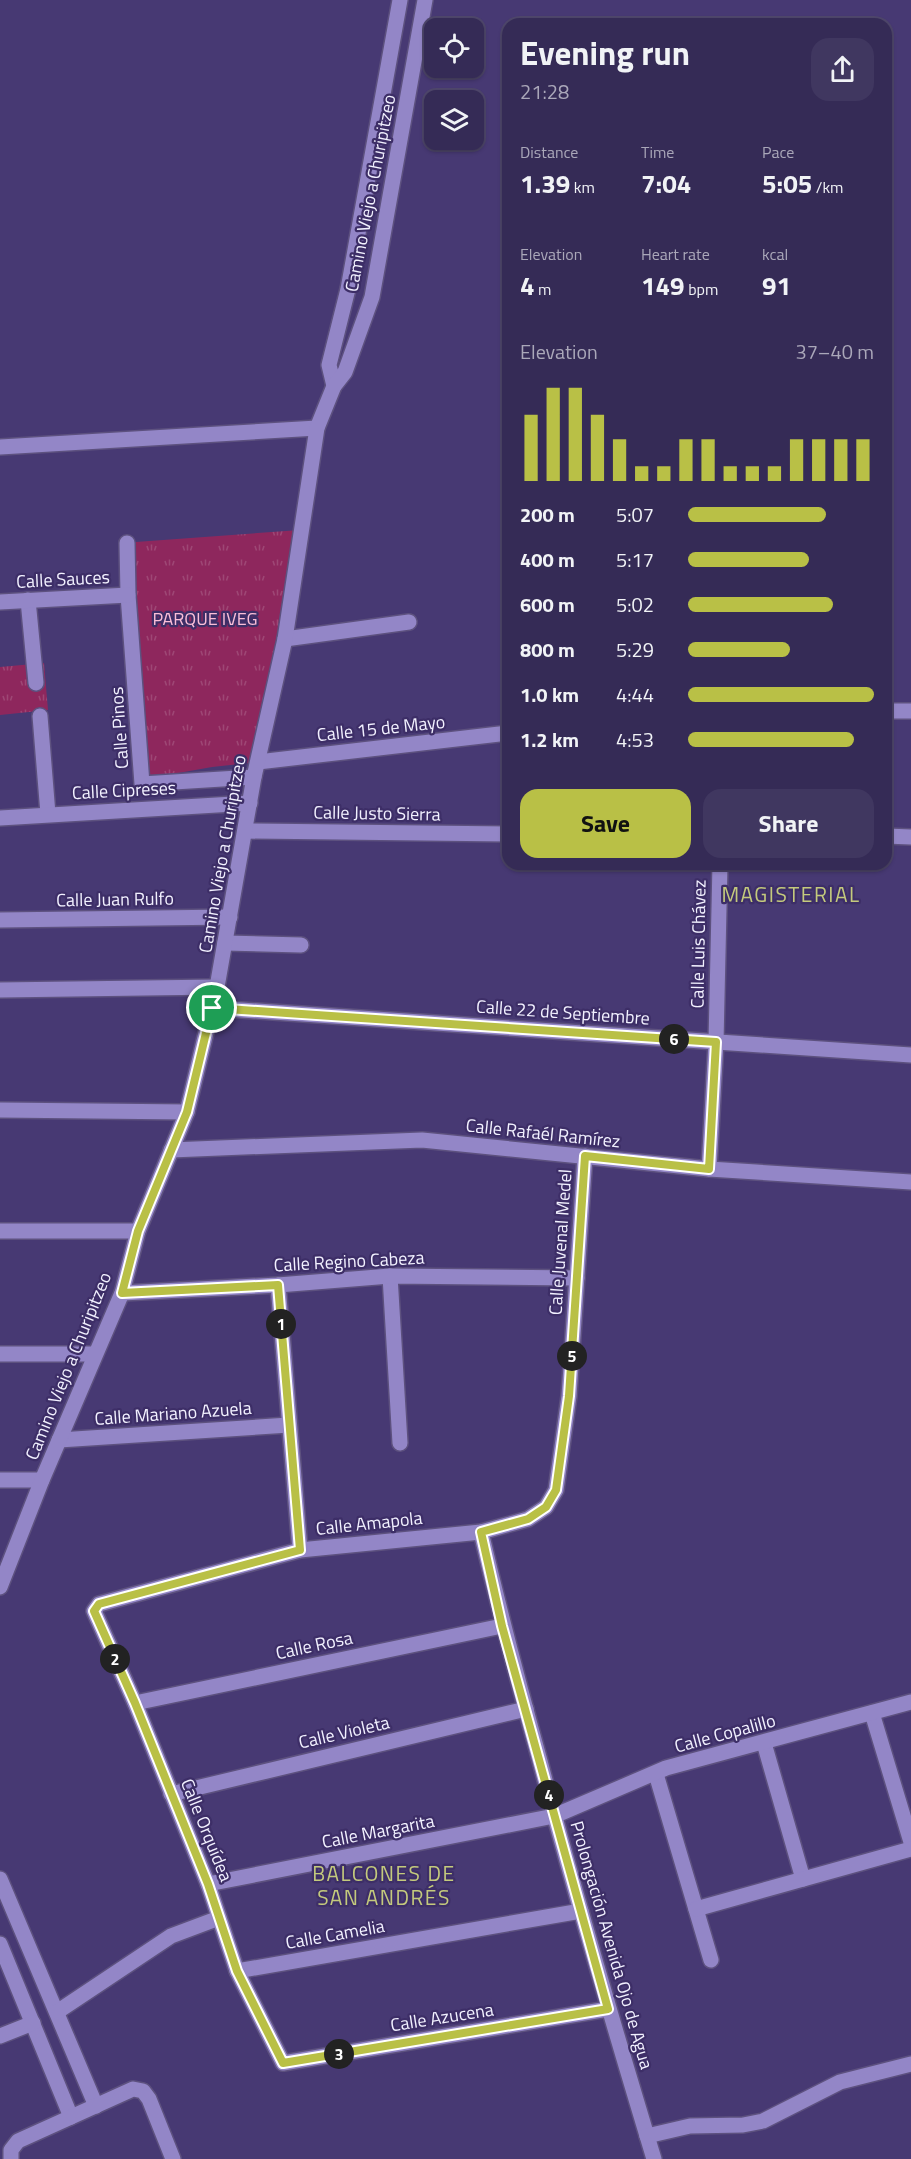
<!DOCTYPE html>
<html lang="en">
<head>
<meta charset="utf-8">
<style>
  :root { --surface:#352b56; --page:#403760; --text:#f1f3f6; --muted:#aaa7b9; --line:#4f476c; --accent:#b9c046 }
  body { margin:0; font-family:"Titillium Web",sans-serif; background:var(--page); color:var(--text); height:100vh; display:flex; flex-direction:column; font-size:22px; white-space:nowrap }
  * { box-sizing:border-box; margin:0 }
  p { font-size:20px; color:var(--muted) }
  .icon { flex:none; width:33px; height:33px; fill:none; stroke:currentColor; stroke-width:2; stroke-linecap:round; stroke-linejoin:round }
  .map { position:relative; flex:1; overflow:hidden }
  .sheet { position:absolute; left:502px; top:18px; width:390px; height:852px; display:flex; flex-direction:column; background:var(--surface); border-radius:18px; box-shadow:0 2px 4px #0004,0 0 0 2px var(--line) }
  .sheet>* { flex:none }
  .fabs { position:absolute; left:424px; top:18px; display:grid; gap:12px }
  .fabs a { display:grid; place-items:center; width:60px; height:60px; border-radius:12px; background:var(--surface); box-shadow:0 2px 4px #0004,0 0 0 2px var(--line); font-size:30px }
  .pin { position:absolute; display:grid; place-items:center; width:51px; height:51px; color:#fff; margin:-26px; border:3px solid #fff; border-radius:50%; box-shadow:0 2px 6px #0007 }
  .km { position:absolute; width:30px; height:30px; margin:-15px; border-radius:50%; background:#222; color:#fff; font-size:16px; line-height:30px; text-align:center }
  .round { display:grid; place-items:center; flex:none; width:63px; height:63px; border-radius:18px; background:var(--page) }
  .headline { display:flex; align-items:center; justify-content:space-between; height:102px; padding:0 18px }
  h1 { font-size:33px; font-weight:700; line-height:45px }
  .metrics { display:grid; grid-template-columns:repeat(3,1fr); gap:9px; height:102px; padding:6px 18px }
  .metrics div { display:grid; align-content:center }
  .metrics b { font-size:26px; font-weight:700 }
  .metrics small { font-size:16px; font-weight:400 }
  .metrics p { font-size:16px }
  .chart { height:168px; padding:12px 18px }
  .chart p { display:flex; justify-content:space-between }
  .chart svg { width:100%; height:108px; margin-top:6px; stroke:var(--accent); stroke-width:6 }
  .cta { display:flex; gap:12px; margin-top:auto; padding:12px 18px }
  .cta a { flex:1; height:69px; border-radius:18px; background:var(--accent); color:#111; font-size:24px; font-weight:700; line-height:69px; text-align:center }
  .cta a+a { background:var(--page); color:var(--text) }
  ul { padding:0 18px; list-style:none; font-size:20px }
  li { display:grid; grid-template-columns:96px 72px 1fr; align-items:center; height:45px }
  li i { height:15px; border-radius:8px; background:var(--accent) }
  .map>svg:first-child { display:block }
  .park { fill:url(#park-tufts) }
  .lines { fill:none; stroke-linecap:round; stroke-linejoin:round }
  .minor-casing { stroke:#5d517f; stroke-width:18 }
  .minor { stroke:#9386c7; stroke-width:15 }
  .route-casing { stroke:#fff; stroke-width:12 }
  .route { stroke:#b9c046; stroke-width:8 }
  .labels { text-anchor:middle; dominant-baseline:central; stroke-width:4.5; stroke-linejoin:round; paint-order:stroke }
  .street-label { font-size:18px; fill:#f2f1ff; stroke:#3d2e67 }
  .park-label { font-size:18px; fill:#fbbed7; stroke:#3d2e67 }
  .quarter-label { font-size:21px; letter-spacing:1.5px; fill:#c4ca7d; stroke:#3d2e67 }
</style>
</head>
<body>
<div class="map">
<svg width="911" height="2159" viewBox="0 0 911 2159">
  <defs>
    <pattern id="park-tufts" width="24" height="20" patternUnits="userSpaceOnUse" patternTransform="scale(1.5)"><rect width="24" height="20" fill="#8e275d"/><path d="M3 7l-1-3M5 7V3M7 7l1-3M15 17l-1-3M17 17v-4M19 17l1-3" fill="none" stroke="#9e4775"/></pattern>
  </defs>
  <rect width="100%" height="100%" fill="#473973"/>
  <g class="park">
    <path d="M300,530L258,762L212,767L139,780L122,543Z"/>
    <path d="M44,663L48,710L0,715V667Z"/>
  </g>
  <g class="lines">
    <defs>
      <g id="minor">
        <path d="M334,386L329,365L348,289L400,0"/>
        <path d="M0,447L317,428"/>
        <path d="M127,543L128,595L142,784L254,777"/>
        <path d="M28,600L36,683"/>
        <path d="M0,602L128,595"/>
        <path d="M285,639L409,622"/>
        <path d="M886,711H911"/>
        <path d="M40,716L48,814"/>
        <path d="M258,762L508,733"/>
        <path d="M0,818L250,803"/>
        <path d="M245,831L508,834"/>
        <path d="M886,836L911,837"/>
        <path d="M0,920L230,917"/>
        <path d="M225,943L301,945"/>
        <path d="M0,990L217,987"/>
        <path d="M212,1008L911,1055"/>
        <path d="M0,1110L187,1112"/>
        <path d="M171,1150L422,1140L709,1169L911,1182"/>
        <path d="M585,1156L569,1396L556,1490L546,1507L528,1519L481,1532L300,1550L99,1604L94,1611L135,1703L208,1884L237,1971L283,2063L608,2009"/>
        <path d="M709,1169L716,1042L720,864"/>
        <path d="M0,1231H138"/>
        <path d="M390,1276L400,1443"/>
        <path d="M278,1285L300,1550"/>
        <path d="M122,1293L278,1285L390,1276L577,1278"/>
        <path d="M0,1354H95"/>
        <path d="M59,1440L289,1425"/>
        <path d="M0,1480H42"/>
        <path d="M481,1532C499,1609 519,1685 540,1761C575,1895 614,2027 654,2159"/>
        <path d="M0,1587L42,1480L122,1293L138,1231L187,1112L217,987L254,777L285,639L317,428L334,386L345,372L372,297L425,0"/>
        <path d="M135,1703L502,1626"/>
        <path d="M872,1713L911,1842"/>
        <path d="M764,1743L803,1879"/>
        <path d="M656,1774L711,1960"/>
        <path d="M171,1794L526,1709"/>
        <path d="M0,1879L96,2106"/>
        <path d="M208,1884L554,1816L666,1768L911,1702"/>
        <path d="M696,1909L911,1849"/>
        <path d="M0,1944L71,2117"/>
        <path d="M237,1971L581,1911"/>
        <path d="M57,2012L171,1936L219,1918"/>
        <path d="M0,2036L33,2023"/>
        <path d="M647,2136L690,2126L743,2125L763,2121L840,2082L911,2064"/>
        <path d="M11,2159V2150L18,2141L133,2089L143,2091L149,2099L173,2159"/>
      </g>
    </defs>
    <use href="#minor" class="minor-casing"/>
    <use href="#minor" class="minor"/>
  </g>
  <g class="lines">
    <defs>
      <path id="route" d="M212,1008L716,1042L709,1169L585,1156L569,1396L556,1490L546,1507L528,1519L481,1532L502,1626L608,2009L283,2063L237,1971L208,1884L135,1703L94,1611L99,1604L300,1550L278,1285L122,1293L138,1231L187,1112Z"/>
    </defs>
    <use href="#route" class="route-casing"/>
    <use href="#route" class="route"/>
  </g>
  <g class="labels">
    <g class="street-label">
      <text transform="translate(370 193) rotate(-79)">Camino Viejo a Churipitzeo</text>
      <text transform="translate(63 579) rotate(-3)">Calle Sauces</text>
      <text transform="translate(119 728) rotate(-94)">Calle Pinos</text>
      <text transform="translate(381 728) rotate(-6)">Calle 15 de Mayo</text>
      <text transform="translate(124 790) rotate(-3)">Calle Cipreses</text>
      <text transform="translate(377 813) rotate(1)">Calle Justo Sierra</text>
      <text transform="translate(222 854) rotate(-80)">Camino Viejo a Churipitzeo</text>
      <text transform="translate(115 899) rotate(-1)">Calle Juan Rulfo</text>
      <text transform="translate(698 944) rotate(-89)">Calle Luis Chávez</text>
      <text transform="translate(563 1012) rotate(4)">Calle 22 de Septiembre</text>
      <text transform="translate(543 1133) rotate(6)">Calle Rafaél Ramírez</text>
      <text transform="translate(560 1242) rotate(-86)">Calle Juvenal Medel</text>
      <text transform="translate(349 1261) rotate(-3)">Calle Regino Cabeza</text>
      <text transform="translate(68 1366) rotate(-68)">Camino Viejo a Churipitzeo</text>
      <text transform="translate(173 1413) rotate(-4)">Calle Mariano Azuela</text>
      <text transform="translate(369 1523) rotate(-6)">Calle Amapola</text>
      <text transform="translate(314 1645) rotate(-12)">Calle Rosa</text>
      <text transform="translate(344 1732) rotate(-13)">Calle Violeta</text>
      <text transform="translate(725 1733) rotate(-15)">Calle Copalillo</text>
      <text transform="translate(207 1830) rotate(68)">Calle Orquídea</text>
      <text transform="translate(378 1831) rotate(-11)">Calle Margarita</text>
      <text transform="translate(335 1934) rotate(-10)">Calle Camelia</text>
      <text transform="translate(612 1945) rotate(74)">Prolongación Avenida Ojo de Agua</text>
      <text transform="translate(442 2017) rotate(-9)">Calle Azucena</text>
    </g>
    <g class="park-label">
      <text x="205" y="618">PARQUE IVEG</text>
    </g>
    <g class="quarter-label">
      <text x="791" y="894">MAGISTERIAL</text>
      <text x="384" y="1873">BALCONES DE<tspan x="384" dy="24">SAN ANDRÉS</tspan></text>
    </g>
  </g>
</svg>
<div class="fabs">
<a><svg class="icon" aria-label="locate" viewBox="0 0 24 24"><circle cx="12" cy="12" r="6"/><path d="M12 2v4M12 18v4M2 12h4M18 12h4"/></svg></a>
<a><svg class="icon" aria-label="layers" viewBox="0 0 24 24"><path d="M12 4l9 5-9 5-9-5zM3 14l9 5 9-5"/></svg></a>
</div>
<div class="pin" style="left:212px;top:1008px;background:#1e9e55"><svg class="icon" aria-label="arrive" viewBox="0 0 24 24"><path d="M6 21V4h12l-3 4 3 4H6"/></svg></div>
<b class="km" style="left:281px;top:1324px">1</b>
<b class="km" style="left:115px;top:1659px">2</b>
<b class="km" style="left:339px;top:2054px">3</b>
<b class="km" style="left:549px;top:1795px">4</b>
<b class="km" style="left:572px;top:1356px">5</b>
<b class="km" style="left:674px;top:1039px">6</b>
<section class="sheet">
<div class="headline"><div><h1>Evening run</h1><p>21:28</p></div><a class="round"><svg class="icon" aria-label="share" viewBox="0 0 24 24"><path d="M12 15V3M7 8l5-5 5 5M5 13v7h14v-7"/></svg></a></div>
<div class="metrics">
<div><p>Distance</p><b>1.39<small> km</small></b></div>
<div><p>Time</p><b>7:04</b></div>
<div><p>Pace</p><b>5:05<small> /km</small></b></div>
</div>
<div class="metrics">
<div><p>Elevation</p><b>4<small> m</small></b></div>
<div><p>Heart rate</p><b>149<small> bpm</small></b></div>
<div><p>kcal</p><b>91</b></div>
</div>
<div class="chart"><p><span>Elevation</span>37–40 m</p>
<svg viewBox="0 0 160 44" preserveAspectRatio="none"><path d="M5 44V17M15 44V6M25 44V6M35 44V17M45 44V27M55 44V38M65 44V38M75 44V27M85 44V27M95 44V38M105 44V38M115 44V38M125 44V27M135 44V27M145 44V27M155 44V27"/></svg>
</div>
<ul>
<li><b>200 m</b>5:07<i style="width:74%"></i></li>
<li><b>400 m</b>5:17<i style="width:65%"></i></li>
<li><b>600 m</b>5:02<i style="width:78%"></i></li>
<li><b>800 m</b>5:29<i style="width:55%"></i></li>
<li><b>1.0 km</b>4:44<i style="width:100%"></i></li>
<li><b>1.2 km</b>4:53<i style="width:89%"></i></li>
</ul>
<div class="cta"><a>Save</a><a>Share</a></div>
</section>
</div>
</body>
</html>
